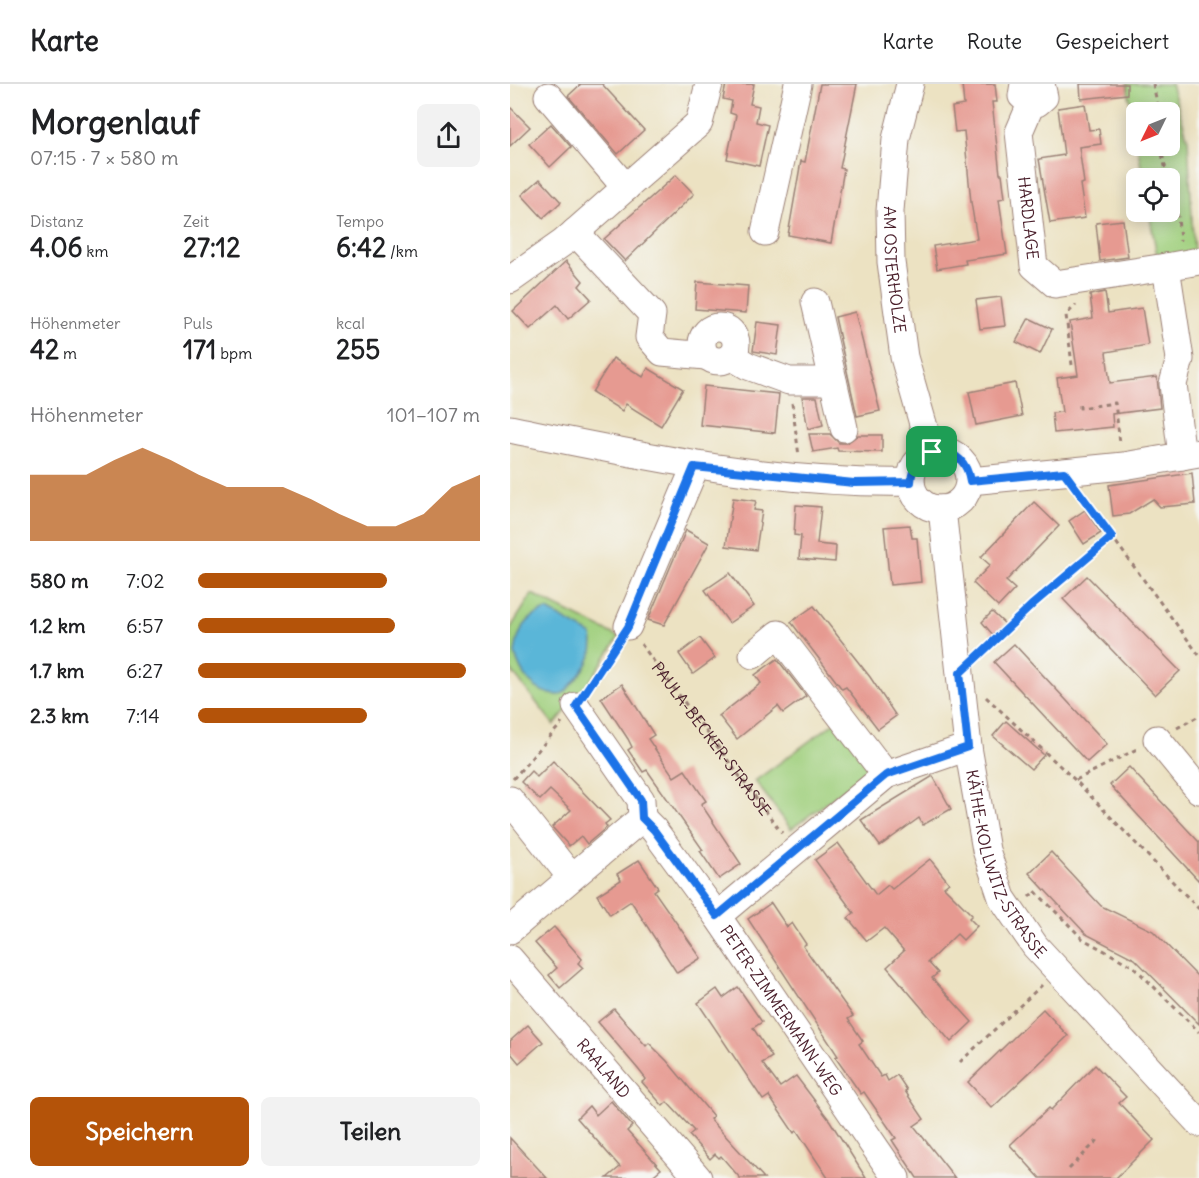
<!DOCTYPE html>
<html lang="de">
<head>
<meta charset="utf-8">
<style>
  :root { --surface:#fff; --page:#f2f2f2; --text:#202124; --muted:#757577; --line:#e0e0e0; --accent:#b45309 }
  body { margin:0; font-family:Delius,sans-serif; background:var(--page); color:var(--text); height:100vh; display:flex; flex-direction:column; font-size:22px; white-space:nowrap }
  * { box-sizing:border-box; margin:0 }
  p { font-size:20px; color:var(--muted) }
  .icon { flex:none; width:33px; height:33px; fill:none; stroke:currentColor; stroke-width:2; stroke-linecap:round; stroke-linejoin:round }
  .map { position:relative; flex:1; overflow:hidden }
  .details { display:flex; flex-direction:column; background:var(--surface); width:510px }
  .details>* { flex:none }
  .needle { width:39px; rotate:227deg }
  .controls { position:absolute; left:616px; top:18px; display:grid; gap:12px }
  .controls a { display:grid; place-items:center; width:54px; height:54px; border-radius:9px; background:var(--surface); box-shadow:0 3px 15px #0003; font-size:30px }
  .pin { position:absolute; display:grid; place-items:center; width:51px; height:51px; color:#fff; margin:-26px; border-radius:12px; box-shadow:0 3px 9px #0006 }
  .round { display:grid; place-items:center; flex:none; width:63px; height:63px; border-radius:9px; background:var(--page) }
  .headline { display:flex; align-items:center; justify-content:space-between; height:102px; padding:0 30px }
  h1 { font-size:33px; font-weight:700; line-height:45px }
  .figures { display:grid; grid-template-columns:repeat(3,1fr); gap:9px; height:102px; padding:6px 30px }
  .figures div { display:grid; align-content:center }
  .figures b { font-size:26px; font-weight:700 }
  .figures small { font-size:16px; font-weight:400 }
  .figures p { font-size:16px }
  .chart { height:168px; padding:12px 30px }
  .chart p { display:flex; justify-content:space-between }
  .chart svg { width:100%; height:108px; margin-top:6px; fill:var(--accent); opacity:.7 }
  .button { display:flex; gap:12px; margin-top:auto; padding:12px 30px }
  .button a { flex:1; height:69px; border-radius:9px; background:var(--accent); color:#fff; font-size:24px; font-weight:700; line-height:69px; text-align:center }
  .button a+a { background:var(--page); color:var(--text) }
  ul { padding:0 30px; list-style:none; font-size:20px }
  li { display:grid; grid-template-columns:96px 72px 1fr; align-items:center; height:45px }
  li i { height:15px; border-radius:8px; background:var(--accent) }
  header { display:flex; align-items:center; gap:36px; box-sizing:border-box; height:84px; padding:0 30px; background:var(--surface); border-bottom:2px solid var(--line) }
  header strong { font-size:28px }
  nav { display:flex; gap:33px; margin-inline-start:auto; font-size:21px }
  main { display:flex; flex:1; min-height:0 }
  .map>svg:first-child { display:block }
  .green { fill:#a1d07f; stroke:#767855; stroke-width:1.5; fill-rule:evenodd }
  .water { fill:#5ab6d8; stroke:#526a82; stroke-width:1.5 }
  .building { fill:#e69a91 }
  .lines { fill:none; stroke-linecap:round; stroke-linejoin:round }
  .minor-casing { stroke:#9b8076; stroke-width:29 }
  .path { stroke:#9b8076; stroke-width:3; stroke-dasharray:4.5 4.5; stroke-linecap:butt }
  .minor { stroke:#fff; stroke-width:27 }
  .route-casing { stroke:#fff; stroke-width:12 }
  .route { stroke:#1a73e8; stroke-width:8 }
  .labels { text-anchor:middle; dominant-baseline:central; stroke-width:5; stroke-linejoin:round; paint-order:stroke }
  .street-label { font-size:16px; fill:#4a1f2b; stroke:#f6f6f2 }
</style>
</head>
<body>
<header>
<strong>Karte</strong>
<nav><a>Karte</a><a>Route</a><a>Gespeichert</a></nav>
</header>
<main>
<section class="details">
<div class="headline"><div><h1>Morgenlauf</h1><p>07:15 · 7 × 580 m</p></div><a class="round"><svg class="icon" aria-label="share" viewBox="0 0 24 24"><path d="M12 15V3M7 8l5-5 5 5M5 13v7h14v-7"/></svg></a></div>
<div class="figures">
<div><p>Distanz</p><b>4.06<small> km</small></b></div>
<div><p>Zeit</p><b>27:12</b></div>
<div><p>Tempo</p><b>6:42<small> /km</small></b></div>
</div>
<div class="figures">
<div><p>Höhenmeter</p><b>42<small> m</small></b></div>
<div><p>Puls</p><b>171<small> bpm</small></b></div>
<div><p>kcal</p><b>255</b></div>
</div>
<div class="chart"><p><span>Höhenmeter</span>101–107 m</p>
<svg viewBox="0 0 160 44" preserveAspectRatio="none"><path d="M0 44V17L10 17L20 17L30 11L40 6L50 11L60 17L70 22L80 22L90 22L100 27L110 33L120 38L130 38L140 33L150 22L160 17V44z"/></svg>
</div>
<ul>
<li><b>580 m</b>7:02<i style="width:67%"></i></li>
<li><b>1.2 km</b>6:57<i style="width:70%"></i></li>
<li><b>1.7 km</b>6:27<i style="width:95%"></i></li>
<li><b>2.3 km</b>7:14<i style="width:60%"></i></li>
</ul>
<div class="button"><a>Speichern</a><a>Teilen</a></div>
</section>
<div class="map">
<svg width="689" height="1094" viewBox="0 0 689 1094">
  <rect width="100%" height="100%" fill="#f6f6f2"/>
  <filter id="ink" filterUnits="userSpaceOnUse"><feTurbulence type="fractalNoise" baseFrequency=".0167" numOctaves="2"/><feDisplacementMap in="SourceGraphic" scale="12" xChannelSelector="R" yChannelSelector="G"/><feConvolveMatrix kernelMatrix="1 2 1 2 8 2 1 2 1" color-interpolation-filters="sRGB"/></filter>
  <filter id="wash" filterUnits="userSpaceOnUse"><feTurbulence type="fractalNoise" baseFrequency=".008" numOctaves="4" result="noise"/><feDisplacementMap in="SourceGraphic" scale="24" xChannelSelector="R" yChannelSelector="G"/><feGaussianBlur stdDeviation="1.35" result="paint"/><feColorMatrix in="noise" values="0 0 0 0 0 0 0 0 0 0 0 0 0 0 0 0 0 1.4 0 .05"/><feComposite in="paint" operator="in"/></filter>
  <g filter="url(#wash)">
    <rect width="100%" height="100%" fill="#ece2c2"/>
    <g class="green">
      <path d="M617,0H661L678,56L684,171L648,177L639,128H660V94H633ZM627,28H660V62H627Z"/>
      <path d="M22,510L109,553L80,597L44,641L0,585V545Z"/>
      <path d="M328,636L363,684L281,745L245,697Z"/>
    </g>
    <path class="water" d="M37,526L82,551C87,576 70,590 55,608L49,611C26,611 10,591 5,569C8,547 15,533 37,526Z"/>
    <g id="blocks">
      <g class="building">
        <path d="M71,0H92L134,46L108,70L58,12Z"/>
        <path d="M216,0H244L240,20L249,22L246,38L258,41L249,82L217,75L226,31L220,29L222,17L213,15Z"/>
        <path d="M310,0H347L330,84L334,85L321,159L278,151L291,77L295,78Z"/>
        <path d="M452,0H485L487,18H482L490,90H492L495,114L489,115L497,170L455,176L456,180L427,185L423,162L467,155L461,118L454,47L445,48L442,23L454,21Z"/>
        <path d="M570,0H617V10L571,15Z"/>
        <path d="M575,20L579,46L589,45L591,60L569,63L574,99L570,100L575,134L540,139L529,75L554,71L548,24Z"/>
        <path d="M0,23L20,43L0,62Z"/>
        <path d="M41,40L61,63L40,83L19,60Z"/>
        <path d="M166,91L184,110L115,177L94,155Z"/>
        <path d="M30,95L51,118L33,134L12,111Z"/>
        <path d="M613,136L618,173L590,177L586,139Z"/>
        <path d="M56,177L73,197L69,202L81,215L58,235L47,221L20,245L3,227Z"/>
        <path d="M187,198L238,202L236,229L185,225Z"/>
        <path d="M595,208L598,229L632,224L638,261L596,268L600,299L647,293L650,324L602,330L603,343L544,349L542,329L552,328L547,294L568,291L560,238L583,234L580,211Z"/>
        <path d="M491,213L495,242L470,245L466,216Z"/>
        <path d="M345,228L370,327L347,332L325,233Z"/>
        <path d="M519,234L542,245L530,270L506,258Z"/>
        <path d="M247,238L271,241L267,271L243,267Z"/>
        <path d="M103,274L133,293L138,284L173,305L151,342L116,320L112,327L82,308Z"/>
        <path d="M505,299L512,332L466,341L459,308Z"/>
        <path d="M194,302L269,310L265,349L190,341Z"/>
        <path d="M292,313H307L313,341L298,345Z"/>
        <path d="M299,350H320L329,359H337L348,351H372V368L328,367L327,364L303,368Z"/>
        <path d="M682,389L685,420L650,423L643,415L619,430L603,432L599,401Z"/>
        <path d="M223,414L246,417L244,426L252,427L246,466L216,462Z"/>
        <path d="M524,418L549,442L496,497L505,505L488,523L463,499L480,481L471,473Z"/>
        <path d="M286,421L311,423L307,460L326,462L325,478L289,475L291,452L284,451Z"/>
        <path d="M575,426L591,449L574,460L559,437Z"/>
        <path d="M400,441L402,454H407L411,498L380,501L374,443Z"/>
        <path d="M176,446L199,459L154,541L138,536Z"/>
        <path d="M220,489L244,522L219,539L195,506Z"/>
        <path d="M577,492L670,587L645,611L553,515Z"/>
        <path d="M304,522L360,593L386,632L368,645L336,603L332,605L281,538Z"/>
        <path d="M482,528L495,540L483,551L472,538Z"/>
        <path d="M190,554L205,574L183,590L169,570Z"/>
        <path d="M504,560L597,660L577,678L484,578Z"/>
        <path d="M267,575L296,612L273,629L268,622L227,655L209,632L251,599L245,591Z"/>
        <path d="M112,600L144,651L138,655L164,693L175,686L196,717L191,720L231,780L209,795L190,767L193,766L137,686L133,688L118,666L122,663L118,655L91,614Z"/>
        <path d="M496,637L534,671L521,685L483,652Z"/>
        <path d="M43,677L100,736L95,740L97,743L77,760L71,752L59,762L42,743L61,726L40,706L30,716L11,698L21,687L27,693Z"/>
        <path d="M619,683L689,758V797L600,701Z"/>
        <path d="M423,692L441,725L413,741L409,734L370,762L351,736Z"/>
        <path d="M328,759L366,811L378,801L382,805L420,775L439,799L434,803L462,831L459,834L467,842L453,856L447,850L418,878L428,889L422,894L462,938L441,958L377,883L394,867L374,844L357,857L338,834L344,829L305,776Z"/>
        <path d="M541,768L591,822L643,847L689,894V940L625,875L576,850L519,789Z"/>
        <path d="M129,776L148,804L144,807L191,874L167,889L121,817L100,831L87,811L111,796L107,790Z"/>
        <path d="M261,819L277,843L282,839L296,860L293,862L343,932L338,935L353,957L349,960L371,993L375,991L378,997L387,991L397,1006L395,1007L414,1035L404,1042L445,1094H407L382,1056L386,1054L354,1008L351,1010L325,973L328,972L238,835Z"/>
        <path d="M44,843L72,875L68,879L73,884L50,904L39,891L47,884L25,859Z"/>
        <path d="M228,903L252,938L243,944L262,973L252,979L270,1003L286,992L320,1037L356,1094H318L287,1047L284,1049L259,1012L253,1016L188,919L207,905L213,914Z"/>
        <path d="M104,925L136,962L139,959L157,977L203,1032L200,1035L254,1094H230L211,1072L209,1074L205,1070L200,1075L179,1051L184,1047L157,1018L153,1022L132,998L136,995L128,985L88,938Z"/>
        <path d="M533,925L558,952L482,1024L458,998Z"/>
        <path d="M18,941L33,958L9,979L0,968V957Z"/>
        <path d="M585,981L616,1013L609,1019L644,1056L606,1094H530L500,1061L539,1024L541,1026Z"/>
        <path d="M101,1017L122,1042L117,1047L151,1085L140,1094H97L110,1083L67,1034L79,1022L86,1031Z"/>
        <path d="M0,1054L37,1094H0Z"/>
      </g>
    </g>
  </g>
  <g filter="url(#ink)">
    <use href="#blocks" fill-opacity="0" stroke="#9b8076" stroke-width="1.5"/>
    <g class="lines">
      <defs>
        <g id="minor">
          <path id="s2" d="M400,0L386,55L380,127L381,178L394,273L421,368"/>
          <path d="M514,0L512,12L521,20L527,19L534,13L531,0"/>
          <path d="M38,12L116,104"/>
          <path id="s3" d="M521,20L509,48L524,182L545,200L656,183L670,275L663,300L672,372"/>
          <path d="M65,148L142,230L139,253L152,268L196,272"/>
          <path d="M255,148L288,0"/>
          <path d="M656,183L689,177"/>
          <path d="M0,196L54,158L189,39L199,0"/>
          <path d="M305,218L334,344"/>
          <circle cx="209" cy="260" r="17"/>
          <path d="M221,272L238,282L279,297H323"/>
          <path d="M0,345C133,372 265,401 401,398"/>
          <circle cx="430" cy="396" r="29"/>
          <path d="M460,397L614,382L689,369"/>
          <path id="s4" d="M432,425L458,663L476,766L492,814L525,862L689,1039"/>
          <path d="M118,542L185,383"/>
          <path d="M243,571L268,550L376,691"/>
          <path d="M66,622L131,716L132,734"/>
          <path d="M647,655L689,706"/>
          <path d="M0,716L61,793"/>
          <path d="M207,832L376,691L458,663"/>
          <path id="s5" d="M0,846L132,734L144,746L207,832L386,1094"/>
          <path id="s6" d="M0,875L188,1094"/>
        </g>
      </defs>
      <use href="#minor" class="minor-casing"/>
      <g class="path">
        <path d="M643,0L649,28"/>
        <path d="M650,62L658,94"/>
        <path d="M660,103L668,133L670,157"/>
        <path d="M562,281L556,231L566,221"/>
        <path d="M282,319L289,372"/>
        <path d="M570,321V324L605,319L610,359"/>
        <path d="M569,408L689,571"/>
        <path id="s1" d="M131,560L272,749"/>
        <path d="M471,569L602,453"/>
        <path d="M78,605L107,560"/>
        <path d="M476,613L565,696L689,825"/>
        <path d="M667,644L689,632"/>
        <path d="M3,695L52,639"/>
        <path d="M566,696L627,665"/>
        <path d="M519,813L525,807L573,855L624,883L689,948"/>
        <path d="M450,978L532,901"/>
        <path d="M559,1085L587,1057L588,1053"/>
      </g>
      <use href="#minor" class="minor"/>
    </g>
  </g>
  <g class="lines" filter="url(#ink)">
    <defs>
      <path id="route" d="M430,367C448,369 457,379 460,397L554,388L602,453L523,520L450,589L458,663L376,691L207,832L144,746L132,734L131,716L66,622L118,543L184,383L344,399L401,398C402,380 412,370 430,367Z"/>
    </defs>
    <use href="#route" class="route-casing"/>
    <use href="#route" class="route"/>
  </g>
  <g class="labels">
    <g class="street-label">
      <text stroke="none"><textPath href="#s3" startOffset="117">HARDLAGE</textPath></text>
      <text stroke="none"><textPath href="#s2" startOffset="188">AM OSTERHOLZE</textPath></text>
      <text stroke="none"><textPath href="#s1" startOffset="118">PAULA-BECKER-STRASSE</textPath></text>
      <text stroke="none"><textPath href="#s4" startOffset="364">KÄTHE-KOLLWITZ-STRASSE</textPath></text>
      <text stroke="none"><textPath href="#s5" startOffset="411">PETER-ZIMMERMANN-WEG</textPath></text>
      <text stroke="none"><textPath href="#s6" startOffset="144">RAALAND</textPath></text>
    </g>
  </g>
</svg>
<div class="controls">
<a><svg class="needle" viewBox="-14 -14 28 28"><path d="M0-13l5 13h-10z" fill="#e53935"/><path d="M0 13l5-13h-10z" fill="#757577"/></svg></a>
<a><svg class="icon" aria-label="locate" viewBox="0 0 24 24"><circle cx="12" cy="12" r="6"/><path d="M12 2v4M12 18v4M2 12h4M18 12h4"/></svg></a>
</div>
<div class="pin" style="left:422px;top:368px;background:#1e9e55"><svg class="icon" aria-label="arrive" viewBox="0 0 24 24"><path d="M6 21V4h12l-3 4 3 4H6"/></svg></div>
</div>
</main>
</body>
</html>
